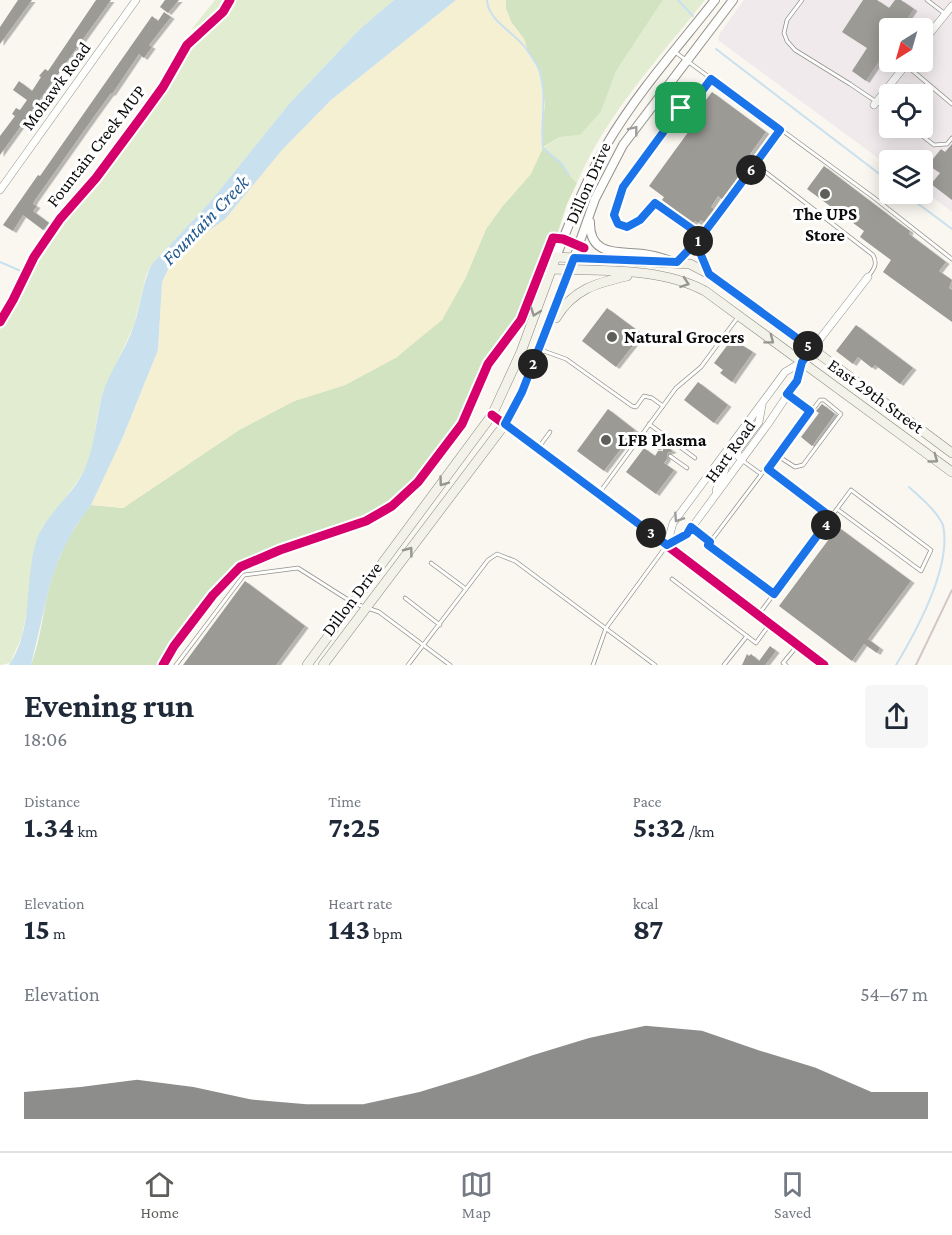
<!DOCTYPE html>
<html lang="en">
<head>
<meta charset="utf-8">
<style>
  :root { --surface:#fff; --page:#f6f6f7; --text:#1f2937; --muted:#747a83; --line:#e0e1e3; --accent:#5e5e5b }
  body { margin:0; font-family:"Crimson Pro",serif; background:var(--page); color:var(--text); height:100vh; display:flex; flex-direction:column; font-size:22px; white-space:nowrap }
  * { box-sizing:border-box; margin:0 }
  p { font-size:20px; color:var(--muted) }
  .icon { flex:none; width:33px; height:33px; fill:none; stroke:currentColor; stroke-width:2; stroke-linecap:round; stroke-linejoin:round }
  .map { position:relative; height:665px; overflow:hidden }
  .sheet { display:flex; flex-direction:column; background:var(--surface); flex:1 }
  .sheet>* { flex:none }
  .needle { width:39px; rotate:217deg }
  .tools { position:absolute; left:879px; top:18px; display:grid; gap:12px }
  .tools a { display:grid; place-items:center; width:54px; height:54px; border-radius:6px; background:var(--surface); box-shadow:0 3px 15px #0003; font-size:30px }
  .pin { position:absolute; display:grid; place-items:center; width:51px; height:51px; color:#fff; margin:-26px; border-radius:12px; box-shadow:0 3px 9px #0006 }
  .km { position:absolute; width:30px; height:30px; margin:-15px; border-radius:50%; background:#222; color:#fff; font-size:16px; line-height:30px; text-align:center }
  .round { display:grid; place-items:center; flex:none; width:63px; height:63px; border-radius:6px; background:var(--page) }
  .headline { display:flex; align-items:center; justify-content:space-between; height:102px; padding:0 24px }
  h1 { font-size:33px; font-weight:700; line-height:45px }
  .figures { display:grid; grid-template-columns:repeat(3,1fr); gap:9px; height:102px; padding:6px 24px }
  .figures div { display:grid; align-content:center }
  .figures b { font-size:30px; font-weight:700 }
  .figures small { font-size:16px; font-weight:400 }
  .figures p { font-size:16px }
  .chart { height:168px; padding:12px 24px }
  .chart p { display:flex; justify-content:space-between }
  .chart svg { width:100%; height:108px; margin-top:6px; fill:var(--accent); opacity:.7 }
  .dock { display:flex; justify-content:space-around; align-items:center; height:84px; border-top:2px solid var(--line); background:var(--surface); font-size:16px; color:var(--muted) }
  .dock a { display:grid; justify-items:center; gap:3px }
  .dock .current { color:var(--accent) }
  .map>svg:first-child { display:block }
  .industrial { fill:#f0eaec; fill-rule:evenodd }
  .green { fill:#e1ecd1 }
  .forest { fill:#d1e3c0 }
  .sand { fill:#f6f0d3 }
  .water { fill:#c9e0ef }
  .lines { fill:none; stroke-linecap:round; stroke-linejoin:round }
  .stream { stroke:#c9e0ef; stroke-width:2 }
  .building { fill:#9c9a95; filter:url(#shadow) }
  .service-casing { stroke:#92918e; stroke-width:4.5 }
  .minor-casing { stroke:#92918e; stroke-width:8 }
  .tertiary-casing { stroke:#92918e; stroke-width:10 }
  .secondary-casing { stroke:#898884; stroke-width:10 }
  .service { stroke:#fefefd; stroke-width:3 }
  .minor { stroke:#fefefd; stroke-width:7 }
  .tertiary { stroke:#fefefd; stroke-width:8 }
  .secondary { stroke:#f3f2e8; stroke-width:9 }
  .rail { stroke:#d4c6c4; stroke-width:2 }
  .cycleway-casing { stroke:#fff; stroke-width:13 }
  .cycleway { stroke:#d6006c; stroke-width:9 }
  .oneway { stroke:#9d9d9c }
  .oneway2 { stroke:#969690 }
  .route-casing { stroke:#fff; stroke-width:12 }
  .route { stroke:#1a73e8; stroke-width:8 }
  .poi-dot { fill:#5e5e5b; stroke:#fff; stroke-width:2 }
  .labels { text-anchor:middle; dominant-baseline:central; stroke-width:6; stroke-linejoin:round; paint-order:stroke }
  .street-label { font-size:18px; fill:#0b0b0b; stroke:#fff }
  .poi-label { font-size:18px; font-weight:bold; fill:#0b0b0b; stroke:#fff; text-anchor:start }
  .water-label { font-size:20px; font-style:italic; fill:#225a8f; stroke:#fff }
</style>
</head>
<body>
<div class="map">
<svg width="952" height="665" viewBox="0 0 952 665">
  <defs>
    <filter id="shadow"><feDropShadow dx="3.5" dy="2" stdDeviation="0" flood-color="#0004"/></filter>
  </defs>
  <rect width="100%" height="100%" fill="#f9f7ef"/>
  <path class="industrial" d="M744,0H952V212L923,190L922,160H890L889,166L718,40L720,33ZM890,28H922V62H890ZM890,94H922V128H890Z"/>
  <g class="green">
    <path d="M215,0H394L360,29L289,104L210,202L152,264L146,276L134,325L103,392L98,412L92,451L85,470L62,503L42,527L22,636L10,663L0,665V322L13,300L34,257L60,219L96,178L163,88L189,40L219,15L191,30Z"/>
    <path d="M663,0H705C659,58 606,114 577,183L569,175L561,163L543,148L560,137L580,135L601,112L616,71Z"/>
  </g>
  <path class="forest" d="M506,0H663L616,71L601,112L580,135L560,137L543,147L561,163L569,175L577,183L567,204L556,238H553L521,320L488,364L462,424L418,482L392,506L366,521L280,550L240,567L213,596L174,646L163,665H31C41,639 43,610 50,584C59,555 72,528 91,505L123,508L239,430L294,401L345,385L397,357L465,279L486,229L543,148L541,132L545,105L538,67L528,52L524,39L511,22L506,9Z"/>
  <path class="sand" d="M456,0H506V9L511,22L524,39L528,52L538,67L545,105L541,132L543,148L531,174L502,207L486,229L465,279L442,320L397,357L345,385L294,401L239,430L123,508L91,505L122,439L158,350L162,282L171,263L331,100Z"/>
  <path class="water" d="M394,0H456L331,100L282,150L225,219L189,245L171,263L162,282L158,350L122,439L91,505L75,527L60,556L50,584L31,665H9C34,629 24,582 36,542C45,513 75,495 86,466C95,444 96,419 102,396C109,371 126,350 134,325C141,305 142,284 152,264L210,202L289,104L360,29Z"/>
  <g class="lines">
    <g class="stream">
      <path d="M487,0C488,20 512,31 524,46C528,51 533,59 537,65C549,89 540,122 543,148L561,163L569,175"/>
      <path d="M678,0L693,16"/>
      <path d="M716,49L890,182"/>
      <path d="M905,194L952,229"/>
      <path d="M0,262L23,272"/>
      <path d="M896,665C917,630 952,566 943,525C936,510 921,498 909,487"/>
    </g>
  </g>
  <g class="building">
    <path d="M18,0H32L0,44V27Z"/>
    <path d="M96,0H111L0,155V136L15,116L12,114L16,108L20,110L27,100L13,90L19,81L32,91L41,77L39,76L45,69L48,71Z"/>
    <path d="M165,0H179L168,13L160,7Z"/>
    <path d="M863,0H877L889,8L895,0H901L914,9L901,28H890V45L866,81L852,71L867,48L842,32Z"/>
    <path d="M164,12L171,17L149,45L152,47L144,58L139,54L112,94L111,93L95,115L35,200L33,204L37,206L33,211L49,223L43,230L23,215L13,231L3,225L38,175L40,176L152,16L158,21Z"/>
    <path d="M712,92L766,132L750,154L755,157L723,200L718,196L711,207L714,209L704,222L701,220L698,223L695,221L693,223L662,200L664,197L649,186L697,120L693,117Z"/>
    <path d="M952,144V200L931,184L940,173L928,165L941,149L945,152Z"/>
    <path d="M824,166L899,223L910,231L909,234L946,262L939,271L952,280L949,288L952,290V322L883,272L891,260L860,237L864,231L807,189Z"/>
    <path d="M607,308L642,334L616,367L582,341Z"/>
    <path d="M856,325L913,368L900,384L875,365L872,368L858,357L853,364L836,351Z"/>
    <path d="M732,339L753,352L732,382L720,373L723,370L714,363Z"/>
    <path d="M698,382L728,405L714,423L684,400Z"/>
    <path d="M822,404L835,414L812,446L801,437L819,413L816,411Z"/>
    <path d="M608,409L635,430L604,471L577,451Z"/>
    <path d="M663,444L673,451L667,453V459L664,463L674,470L656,494L626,472L644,448L655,456L658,451H663Z"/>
    <path d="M838,527L911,581L868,639L880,648L877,653L864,644L852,661L779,606Z"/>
    <path d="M245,581L305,626L276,665H183Z"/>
    <path d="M770,646L776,651L765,665H742L747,654L749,656L751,654L759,661Z"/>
  </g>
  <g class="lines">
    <defs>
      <g id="service">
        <path d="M802,0L787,20L784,33L787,41L795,50L850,84L890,111"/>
        <path d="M927,0L944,13"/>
        <path d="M675,52L873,197L952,259"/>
        <path d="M907,66L952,104"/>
        <path d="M912,128L934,145L947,144L952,138"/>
        <path d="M755,164L873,255C878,264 874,269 868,277"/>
        <path d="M702,236L655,203L640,220L627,227L618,224L614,215L623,187L681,108L696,99L710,80"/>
        <path d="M696,243L707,269"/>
        <path d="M679,261L702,236L780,130"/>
        <path d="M541,350L566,359L632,406L636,407L644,396L652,398L663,406"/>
        <path d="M789,395L810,411"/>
        <path d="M649,424L695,458"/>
        <path d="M642,435L660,448"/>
        <path d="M539,447L550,432"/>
        <path d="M670,456L687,468"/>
        <path d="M743,461L761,474"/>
        <path d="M768,469L820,400H824L841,414L803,465L795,467L778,456"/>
        <path d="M600,492L676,388L701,367L738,317"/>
        <path d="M692,528L710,542"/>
        <path d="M431,563L466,589"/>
        <path d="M672,579L756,643L769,625"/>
        <path d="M774,594L708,545L766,468L831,517"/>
        <path d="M405,598L440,625"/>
        <path d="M356,604L379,612L450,665"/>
        <path d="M759,614L851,490L931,550L921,571L837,509"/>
        <path d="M176,665L244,575L298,568L350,601"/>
        <path d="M408,665L488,560L497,554L515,561L655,665"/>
        <path d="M593,665L606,628L667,545"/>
        <path d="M724,665L747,636"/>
        <path d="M786,665L783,663L797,646"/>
      </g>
      <g id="minor">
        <path d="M922,43L952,6"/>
        <path d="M874,105L908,62"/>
        <path d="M0,190L136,0"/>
        <path d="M492,415L598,493L824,665"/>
        <path d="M742,460L738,456V450L759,422L762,405"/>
        <path d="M716,491C718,482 728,469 726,460L722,457"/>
        <path d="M667,545L673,523L785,372L802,362L868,277"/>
        <path d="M667,545L687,534L768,424L797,381L802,362"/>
      </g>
      <g id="tertiary">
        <path d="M590,222C589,257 619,251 643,254C652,255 662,258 671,261"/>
        <path d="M556,257C571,219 586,180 607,144C637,93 678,47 715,0"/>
        <path d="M574,258L595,199L623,145L733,0"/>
      </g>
      <g id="secondary">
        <path d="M551,269C601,271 660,267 705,291L952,472"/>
        <path d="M556,318C573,289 597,283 627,276"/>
        <path d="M307,665L492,415L521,352L556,257L690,264L709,274L795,336L952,453"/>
        <path d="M323,665L505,424L522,392L574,258"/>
      </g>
    </defs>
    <use href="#service" class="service-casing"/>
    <use href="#minor" class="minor-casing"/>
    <use href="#tertiary" class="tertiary-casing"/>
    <use href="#secondary" class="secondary-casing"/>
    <use href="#service" class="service"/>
    <use href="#minor" class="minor"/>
    <use href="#tertiary" class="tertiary"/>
    <use href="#secondary" class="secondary"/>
    <path class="rail" d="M916,665L952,590"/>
    <defs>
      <g id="cycleway">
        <path d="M0,322L13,300L34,257L60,219L96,178L142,116L163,87L187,45L223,12L230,0"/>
        <path d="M492,415L598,493L824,665"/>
        <path d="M163,665L174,646L213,595L240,567L280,550L366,521L392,506L418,482L462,424L488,364L521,320L553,238L563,239L584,248"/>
      </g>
    </defs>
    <use href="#cycleway" class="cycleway-casing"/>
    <use href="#cycleway" class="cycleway"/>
  </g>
  <defs><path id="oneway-chevron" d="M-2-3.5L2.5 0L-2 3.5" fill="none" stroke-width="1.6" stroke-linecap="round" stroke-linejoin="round" transform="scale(1.5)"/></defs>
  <g class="oneway">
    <use href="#oneway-chevron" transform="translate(634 130) rotate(-52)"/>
    <use href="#oneway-chevron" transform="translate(678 518) rotate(123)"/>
  </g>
  <g class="oneway2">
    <use href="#oneway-chevron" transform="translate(685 283) rotate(19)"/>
    <use href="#oneway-chevron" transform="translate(535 312) rotate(110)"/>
    <use href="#oneway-chevron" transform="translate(770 340) rotate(37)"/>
    <use href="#oneway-chevron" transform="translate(934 459) rotate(36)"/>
    <use href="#oneway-chevron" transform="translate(443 482) rotate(126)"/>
    <use href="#oneway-chevron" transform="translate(409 551) rotate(-53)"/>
  </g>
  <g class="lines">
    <defs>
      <path id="route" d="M681,108L623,187L614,215L618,224L627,227L640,220L655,203L702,236L677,262L574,258L522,392L505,424L667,545L687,534L691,527L710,542L708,545L774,594L831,517L768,469L810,411L787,394L797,381L802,362L812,349L709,274L696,243C725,206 752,168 780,130L711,79L696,99L681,108"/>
    </defs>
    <use href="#route" class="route-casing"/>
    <use href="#route" class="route"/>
  </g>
  <g class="poi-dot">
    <circle cx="825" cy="194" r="6"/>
    <circle cx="612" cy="337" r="6"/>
    <circle cx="606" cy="440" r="6"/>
  </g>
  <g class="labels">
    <g class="street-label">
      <text transform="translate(56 86) rotate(-54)">Mohawk Road</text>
      <text transform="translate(96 146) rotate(-52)">Fountain Creek MUP</text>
      <text transform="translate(588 183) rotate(-66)">Dillon Drive</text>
      <text transform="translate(876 396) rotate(36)">East 29th Street</text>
      <text transform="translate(730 451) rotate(-54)">Hart Road</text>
      <text transform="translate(352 599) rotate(-53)">Dillon Drive</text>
    </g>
    <g class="poi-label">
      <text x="825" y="214" text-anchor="middle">The UPS<tspan x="825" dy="21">Store</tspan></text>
      <text x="624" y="337">Natural Grocers</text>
      <text x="618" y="440">LFB Plasma</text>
    </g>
    <g class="water-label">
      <text transform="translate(205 220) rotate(-46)">Fountain Creek</text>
    </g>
  </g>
</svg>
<div class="tools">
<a><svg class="needle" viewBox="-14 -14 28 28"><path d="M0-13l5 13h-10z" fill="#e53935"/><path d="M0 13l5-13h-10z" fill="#747a83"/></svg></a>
<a><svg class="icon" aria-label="locate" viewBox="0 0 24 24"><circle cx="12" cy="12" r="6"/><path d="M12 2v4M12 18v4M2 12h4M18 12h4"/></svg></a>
<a><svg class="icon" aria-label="layers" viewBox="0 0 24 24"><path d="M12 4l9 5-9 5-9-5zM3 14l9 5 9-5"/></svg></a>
</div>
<div class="pin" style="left:681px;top:108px;background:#1e9e55"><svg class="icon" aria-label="arrive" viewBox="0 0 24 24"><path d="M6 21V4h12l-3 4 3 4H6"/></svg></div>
<b class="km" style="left:698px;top:241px">1</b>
<b class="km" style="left:533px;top:364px">2</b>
<b class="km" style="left:651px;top:533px">3</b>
<b class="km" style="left:826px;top:525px">4</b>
<b class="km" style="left:808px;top:346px">5</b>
<b class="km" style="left:751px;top:170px">6</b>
</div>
<section class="sheet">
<div class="headline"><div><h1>Evening run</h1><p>18:06</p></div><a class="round"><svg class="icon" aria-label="share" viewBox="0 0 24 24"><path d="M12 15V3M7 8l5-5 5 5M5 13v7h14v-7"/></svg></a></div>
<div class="figures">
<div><p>Distance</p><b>1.34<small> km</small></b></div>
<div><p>Time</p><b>7:25</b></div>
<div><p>Pace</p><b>5:32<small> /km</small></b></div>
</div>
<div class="figures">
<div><p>Elevation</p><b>15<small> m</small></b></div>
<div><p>Heart rate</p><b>143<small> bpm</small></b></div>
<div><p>kcal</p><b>87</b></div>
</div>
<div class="chart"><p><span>Elevation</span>54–67 m</p>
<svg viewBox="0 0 160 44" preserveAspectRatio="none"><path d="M0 44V33L10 31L20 28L30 31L40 36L50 38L60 38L70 33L80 26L90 18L100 11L110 6L120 8L130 16L140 23L150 33L160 33V44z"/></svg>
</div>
</section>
<nav class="dock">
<a class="current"><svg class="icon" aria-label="home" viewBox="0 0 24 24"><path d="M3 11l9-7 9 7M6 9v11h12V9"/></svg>Home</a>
<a><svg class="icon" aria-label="map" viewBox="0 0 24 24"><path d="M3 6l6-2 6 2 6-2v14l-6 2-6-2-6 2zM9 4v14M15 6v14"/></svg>Map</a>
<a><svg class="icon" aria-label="saved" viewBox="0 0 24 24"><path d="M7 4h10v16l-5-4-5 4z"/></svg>Saved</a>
</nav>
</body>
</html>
